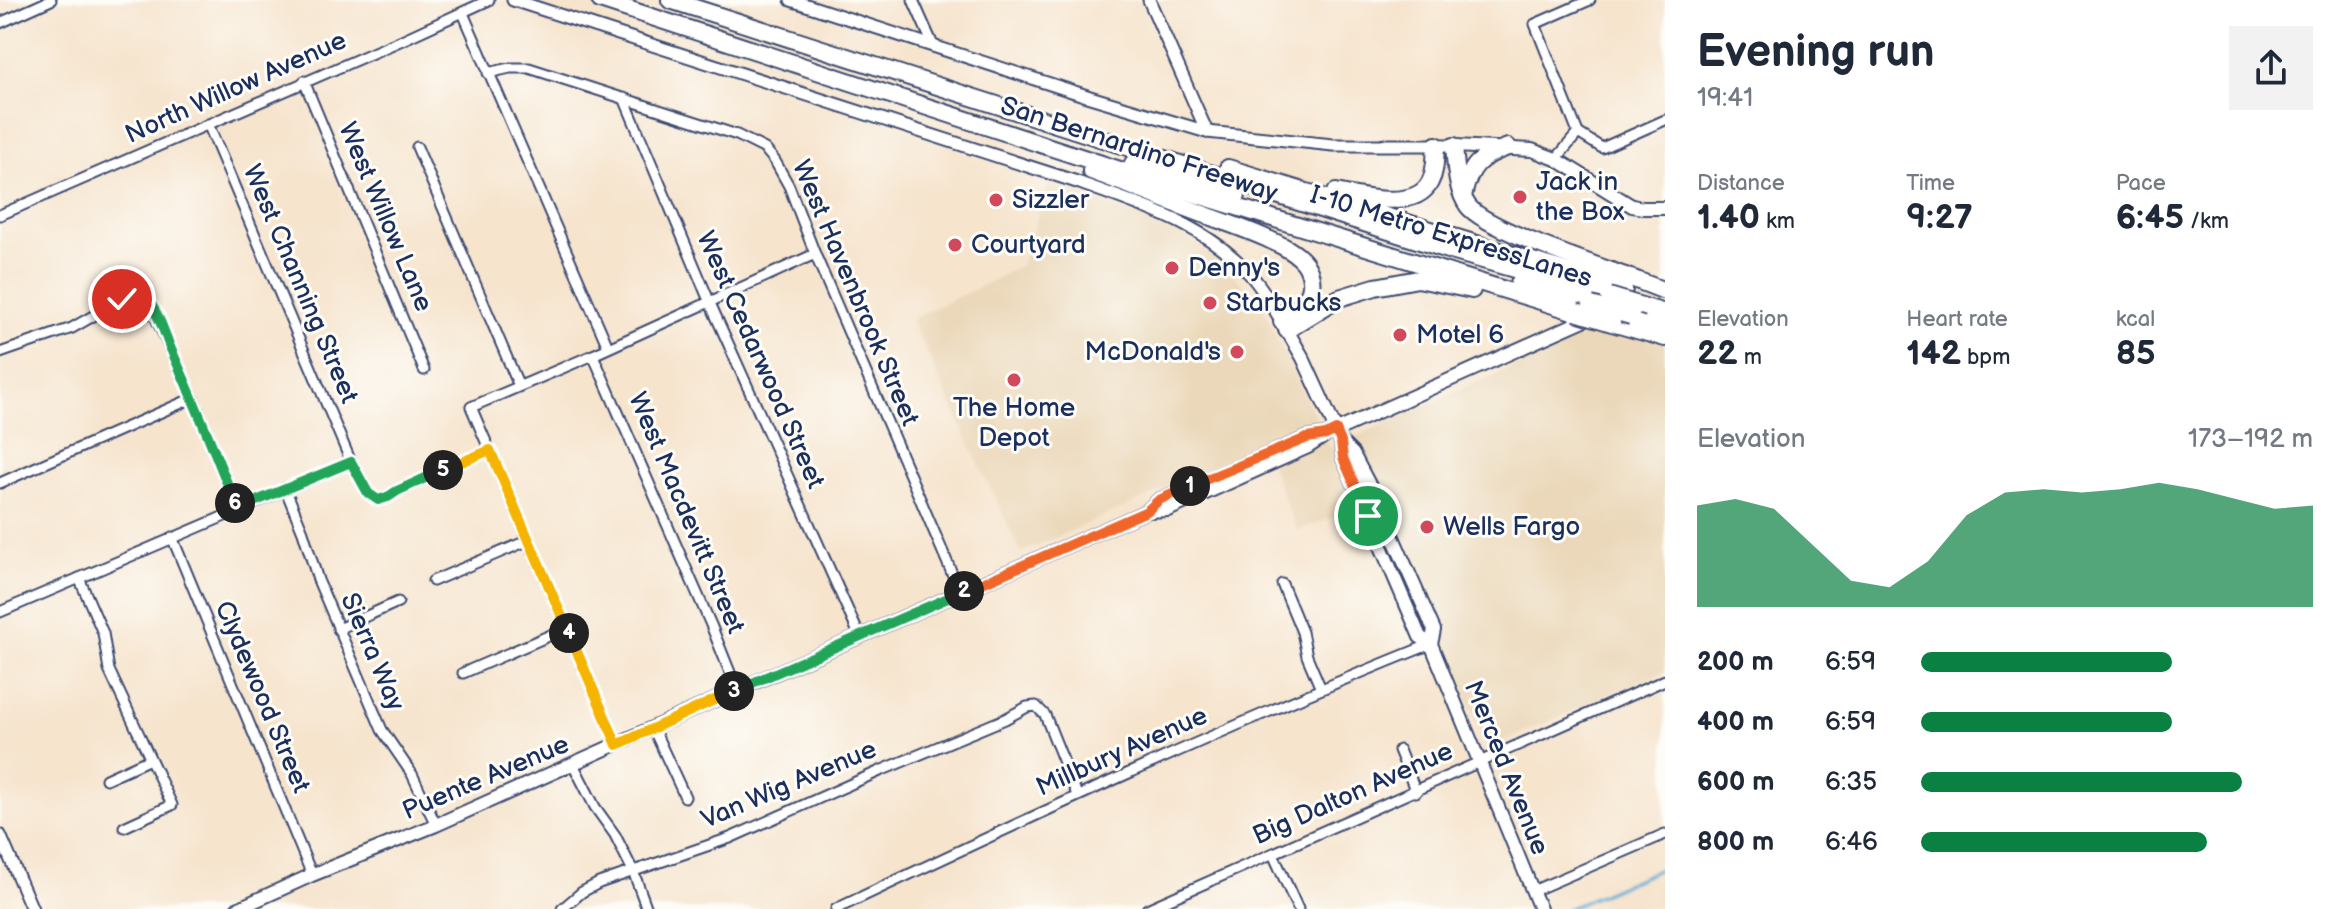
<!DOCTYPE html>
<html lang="en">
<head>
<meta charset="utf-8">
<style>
  :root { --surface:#fff; --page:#f2f2f3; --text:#1f2937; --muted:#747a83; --accent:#0b8043 }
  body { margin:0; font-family:"Balsamiq Sans",sans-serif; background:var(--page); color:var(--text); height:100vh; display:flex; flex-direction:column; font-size:30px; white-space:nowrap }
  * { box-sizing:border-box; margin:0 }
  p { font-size:26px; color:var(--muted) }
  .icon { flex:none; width:44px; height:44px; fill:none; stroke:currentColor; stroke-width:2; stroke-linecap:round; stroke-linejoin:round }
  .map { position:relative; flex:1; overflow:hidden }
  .panel { display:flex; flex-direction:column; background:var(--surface); width:680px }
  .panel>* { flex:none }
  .pin { position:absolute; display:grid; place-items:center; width:68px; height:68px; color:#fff; margin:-34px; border:4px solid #fff; border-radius:50%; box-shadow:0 2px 8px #0007 }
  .km { position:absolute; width:40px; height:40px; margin:-20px; border-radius:50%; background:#222; color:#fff; font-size:22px; line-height:40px; text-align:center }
  .round { display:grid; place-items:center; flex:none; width:84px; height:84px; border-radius:0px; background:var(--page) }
  .summary { display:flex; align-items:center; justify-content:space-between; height:136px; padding:0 32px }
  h1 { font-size:44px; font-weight:700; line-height:60px }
  .stats { display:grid; grid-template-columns:repeat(3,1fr); gap:12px; height:136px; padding:8px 32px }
  .stats div { display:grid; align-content:center }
  .stats b { font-size:34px; font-weight:700 }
  .stats small { font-size:22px; font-weight:400 }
  .stats p { font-size:22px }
  .chart { height:224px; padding:16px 32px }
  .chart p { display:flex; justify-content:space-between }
  .chart svg { width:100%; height:144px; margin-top:8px; fill:var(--accent); opacity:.7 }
  ul { padding:0 32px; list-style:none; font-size:26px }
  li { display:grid; grid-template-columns:128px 96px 1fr; align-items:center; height:60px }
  li i { height:20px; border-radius:10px; background:var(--accent) }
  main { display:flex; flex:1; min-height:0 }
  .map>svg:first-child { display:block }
  .built { fill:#ebd8ba }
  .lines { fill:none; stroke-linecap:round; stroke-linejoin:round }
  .stream { stroke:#5facd8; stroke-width:3 }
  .minor-casing { stroke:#3c4a6f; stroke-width:13 }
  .tertiary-casing { stroke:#3c4a6f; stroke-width:15 }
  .secondary-casing { stroke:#3c4a6f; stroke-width:16 }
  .motorway-casing { stroke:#3c4a6f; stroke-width:20 }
  .minor { stroke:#fff; stroke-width:9 }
  .tertiary { stroke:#fff; stroke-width:11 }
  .secondary { stroke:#fff; stroke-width:12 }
  .motorway { stroke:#fff; stroke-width:16 }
  .motorway-bridge-casing { stroke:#3c4a6f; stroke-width:20; stroke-linecap:butt }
  .motorway-bridge { stroke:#fff; stroke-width:16 }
  .split-1-casing { stroke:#fff; stroke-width:16 }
  .split-2-casing { stroke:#fff; stroke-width:16 }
  .split-3-casing { stroke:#fff; stroke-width:16 }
  .split-4-casing { stroke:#fff; stroke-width:16 }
  .split-5-casing { stroke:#fff; stroke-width:16 }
  .split-6-casing { stroke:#fff; stroke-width:16 }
  .split-7-casing { stroke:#fff; stroke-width:16 }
  .split-1 { stroke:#f0652b; stroke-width:10 }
  .split-2 { stroke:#f0652b; stroke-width:10 }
  .split-3 { stroke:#22a559; stroke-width:10 }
  .split-4 { stroke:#f5b400; stroke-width:10 }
  .split-5 { stroke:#f5b400; stroke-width:10 }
  .split-6 { stroke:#22a559; stroke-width:10 }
  .split-7 { stroke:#22a559; stroke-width:10 }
  .poi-dot { fill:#d1495b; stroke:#fdfcf7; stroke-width:3 }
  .labels { text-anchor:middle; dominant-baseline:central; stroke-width:6; stroke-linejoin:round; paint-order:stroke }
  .street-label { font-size:26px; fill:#1b2f5e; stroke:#fdfcf7 }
  .poi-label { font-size:26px; fill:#1b2f5e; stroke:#fdfcf7; text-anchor:start }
</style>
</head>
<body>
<main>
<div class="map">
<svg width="1665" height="909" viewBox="0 0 1665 909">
  <rect width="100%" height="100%" fill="#fdfcf7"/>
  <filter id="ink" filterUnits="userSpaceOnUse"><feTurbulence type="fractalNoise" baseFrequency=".0125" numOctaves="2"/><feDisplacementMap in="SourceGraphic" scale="16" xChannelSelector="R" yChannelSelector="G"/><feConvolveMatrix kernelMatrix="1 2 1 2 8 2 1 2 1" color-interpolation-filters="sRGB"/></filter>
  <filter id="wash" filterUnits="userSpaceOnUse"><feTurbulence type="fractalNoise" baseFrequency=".006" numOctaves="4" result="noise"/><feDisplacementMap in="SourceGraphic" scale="32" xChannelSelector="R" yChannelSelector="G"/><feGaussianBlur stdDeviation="1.8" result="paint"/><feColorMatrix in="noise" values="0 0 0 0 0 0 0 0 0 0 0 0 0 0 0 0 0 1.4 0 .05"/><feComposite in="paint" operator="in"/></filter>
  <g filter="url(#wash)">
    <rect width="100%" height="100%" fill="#f6e4cd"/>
    <path class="built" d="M1049,183L1162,223L1215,254L1263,308L1330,448L1665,299V671L1487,748L1386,498L1297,531L1263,445L1021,553L911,319L986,284L1021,265Z"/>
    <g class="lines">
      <path class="stream" d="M1567,909L1665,867"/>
    </g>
  </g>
  <g filter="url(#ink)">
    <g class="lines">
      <defs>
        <g id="minor">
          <path d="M913,0L933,45"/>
          <path d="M463,13L608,347"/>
          <path d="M0,23L51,0"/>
          <path d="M488,73L510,68H529L737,135L765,149L775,161L789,186L815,254L960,592"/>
          <path d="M304,81L424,370"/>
          <path d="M624,98L710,303L860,637"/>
          <path d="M208,124L351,462L368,493L378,500L388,497L397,491L490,450"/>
          <path d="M1578,133L1602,148L1665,120"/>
          <path d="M417,147L519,386"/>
          <path d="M1556,159L1578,133L1535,24L1590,0"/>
          <path d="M0,215L402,40L489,0"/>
          <path d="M0,353L72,328L130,295L139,294L147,299L193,398L237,509"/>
          <path d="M593,355L711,625L737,690"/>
          <path d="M0,483L193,398"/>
          <path d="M285,488L303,532L318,580L382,730L412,774L436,825"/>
          <path d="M172,537L312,875"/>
          <path d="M79,578L103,633L109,670L172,805L124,827"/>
          <path d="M433,581L529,540"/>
          <path d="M1282,584L1302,632L1307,656L1321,689"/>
          <path d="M0,612L351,462"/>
          <path d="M338,629L398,602"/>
          <path d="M463,673L567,628"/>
          <path d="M653,728L685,797"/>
          <path d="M617,745L471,407L593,355L815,254"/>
          <path d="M1399,750L1416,792"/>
          <path d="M573,764L595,807L615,835L633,871L647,909"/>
          <path d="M106,779L150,759"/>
          <path d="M1273,854L1298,909"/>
          <path d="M1533,891L1665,834"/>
          <path d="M562,909L582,892L599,883L730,838L880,771L1005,719L1027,707L1036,706L1045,715L1077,795"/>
          <path d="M836,909C1032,816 1229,725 1431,644"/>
          <path d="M1147,909L1665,680"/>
        </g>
        <g id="tertiary">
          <path d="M513,0L1080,183C1139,205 1203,223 1247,271C1261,285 1272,305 1282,322"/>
          <path d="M791,0L1090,97L1207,132L1333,145H1436"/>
          <path d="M1149,0L1207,132"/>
          <path d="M0,835L32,909"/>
        </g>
        <g id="secondary">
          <path d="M1436,145L1532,150L1556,159L1632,206L1643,208H1665"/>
          <path d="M1284,325L1303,358L1336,430L1341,442L1343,458L1420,637L1431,644"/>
          <path d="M1341,442L1353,454L1373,492L1434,630L1431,644L1540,909"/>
          <path d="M1147,511L1168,510L1308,447L1326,435L1593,316"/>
          <path d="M237,909L312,875L436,825L737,690L1147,511L1159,500L1307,438L1326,435"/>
        </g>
        <g id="motorway">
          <path d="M600,0L1172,187L1576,312"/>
          <path d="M670,0L1451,251L1609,296"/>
          <path d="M1454,146C1456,166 1456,189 1468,206C1486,230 1605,268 1639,281"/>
          <path d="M1133,163L1237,196"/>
          <path d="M1228,168L1624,289"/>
          <path d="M1091,171C1127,184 1163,199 1200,213C1222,221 1246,229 1268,239C1281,245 1301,254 1307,267C1321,292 1299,308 1282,322"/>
          <path d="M1336,192C1361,197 1416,211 1430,182C1436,171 1435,158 1436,145"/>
          <path d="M1463,196C1470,165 1479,157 1508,147"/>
          <path d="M1519,283L1591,305"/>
          <path d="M1648,308L1665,313"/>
          <path d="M1631,316L1665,326"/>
          <path d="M1612,323L1665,338"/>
          <path d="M1287,330L1339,298L1375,287L1418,279L1472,290"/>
        </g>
      </defs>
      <use href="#minor" class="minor-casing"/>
      <use href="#tertiary" class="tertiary-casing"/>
      <use href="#secondary" class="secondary-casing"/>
      <use href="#motorway" class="motorway-casing"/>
      <use href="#minor" class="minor"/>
      <use href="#tertiary" class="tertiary"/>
      <use href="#secondary" class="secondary"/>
      <use href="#motorway" class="motorway"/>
      <defs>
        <g id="motorway-bridge">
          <path d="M1639,281L1665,291"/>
          <path d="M1609,296L1648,308"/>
          <path d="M1591,305L1631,316"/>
          <path d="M1576,312L1612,323"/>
        </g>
      </defs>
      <use href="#motorway-bridge" class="motorway-bridge-casing"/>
      <use href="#motorway-bridge" class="motorway-bridge"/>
    </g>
  </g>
  <g class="lines" filter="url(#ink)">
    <defs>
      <path id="split-1" d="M1190,486L1307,438L1326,435L1336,430L1341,442L1343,458L1368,516"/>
      <path id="split-2" d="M964,591L1147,511L1159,500L1190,486"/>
      <path id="split-3" d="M734,691L964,591"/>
      <path id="split-4" d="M569,633L617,745L734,691"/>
      <path id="split-5" d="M443,470L490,450L569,633"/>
      <path id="split-6" d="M235,503L237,509L351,462L368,493L378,500L388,497L397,491L443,470"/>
      <path id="split-7" d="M122,299C129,295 137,291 145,298C157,308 164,332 170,347C193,398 214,450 235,503"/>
    </defs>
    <use href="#split-1" class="split-1-casing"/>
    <use href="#split-2" class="split-2-casing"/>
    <use href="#split-3" class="split-3-casing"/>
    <use href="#split-4" class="split-4-casing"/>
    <use href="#split-5" class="split-5-casing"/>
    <use href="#split-6" class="split-6-casing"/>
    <use href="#split-7" class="split-7-casing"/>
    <use href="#split-1" class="split-1"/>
    <use href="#split-2" class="split-2"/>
    <use href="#split-3" class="split-3"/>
    <use href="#split-4" class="split-4"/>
    <use href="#split-5" class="split-5"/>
    <use href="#split-6" class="split-6"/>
    <use href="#split-7" class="split-7"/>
  </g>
  <g class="poi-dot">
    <circle cx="1520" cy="197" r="8"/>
    <circle cx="996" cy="200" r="8"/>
    <circle cx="955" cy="245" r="8"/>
    <circle cx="1172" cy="268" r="8"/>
    <circle cx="1210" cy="303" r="8"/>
    <circle cx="1400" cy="335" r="8"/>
    <circle cx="1237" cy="352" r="8"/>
    <circle cx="1014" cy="380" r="8"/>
    <circle cx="1427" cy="527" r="8"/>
  </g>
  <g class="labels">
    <g class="street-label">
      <text transform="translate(236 88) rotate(-24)">North Willow Avenue</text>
      <text transform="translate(1139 150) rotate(18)">San Bernardino Freeway</text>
      <text transform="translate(385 217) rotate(67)">West Willow Lane</text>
      <text transform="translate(1451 237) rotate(17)">I-10 Metro ExpressLanes</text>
      <text transform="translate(300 284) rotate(67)">West Channing Street</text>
      <text transform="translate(855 293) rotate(67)">West Havenbrook Street</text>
      <text transform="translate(760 360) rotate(66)">West Cedarwood Street</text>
      <text transform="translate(686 513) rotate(67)">West Macdevitt Street</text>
      <text transform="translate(372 652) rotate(67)">Sierra Way</text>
      <text transform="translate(262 697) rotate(67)">Clydewood Street</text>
      <text transform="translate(1122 752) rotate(-24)">Millbury Avenue</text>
      <text transform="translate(1506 768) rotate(68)">Merced Avenue</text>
      <text transform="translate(486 778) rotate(-23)">Puente Avenue</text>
      <text transform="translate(789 785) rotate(-23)">Van Wig Avenue</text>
      <text transform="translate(1353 794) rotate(-24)">Big Dalton Avenue</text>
    </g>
    <g class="poi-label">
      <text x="1536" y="182">Jack in<tspan x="1536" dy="30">the Box</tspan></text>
      <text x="1012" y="200">Sizzler</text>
      <text x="971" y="245">Courtyard</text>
      <text x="1188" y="268">Denny's</text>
      <text x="1226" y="303">Starbucks</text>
      <text x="1416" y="335">Motel 6</text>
      <text x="1221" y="352" text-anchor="end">McDonald's</text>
      <text x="1014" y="408" text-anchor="middle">The Home<tspan x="1014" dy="30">Depot</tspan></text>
      <text x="1443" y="527">Wells Fargo</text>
    </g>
  </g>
</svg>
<div class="pin" style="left:1368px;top:516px;background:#1e9e55"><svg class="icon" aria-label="arrive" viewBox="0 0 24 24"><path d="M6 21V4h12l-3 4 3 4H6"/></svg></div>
<div class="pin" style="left:122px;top:299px;background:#d93025"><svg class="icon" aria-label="check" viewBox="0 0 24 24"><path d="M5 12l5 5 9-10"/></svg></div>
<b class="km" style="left:1190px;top:486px">1</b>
<b class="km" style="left:964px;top:591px">2</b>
<b class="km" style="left:734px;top:691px">3</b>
<b class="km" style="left:569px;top:633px">4</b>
<b class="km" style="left:443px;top:470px">5</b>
<b class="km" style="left:235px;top:503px">6</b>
</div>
<section class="panel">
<div class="summary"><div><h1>Evening run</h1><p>19:41</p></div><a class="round"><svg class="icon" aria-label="share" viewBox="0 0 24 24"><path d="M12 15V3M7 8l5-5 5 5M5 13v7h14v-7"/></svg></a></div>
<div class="stats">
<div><p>Distance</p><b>1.40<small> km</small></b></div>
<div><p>Time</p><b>9:27</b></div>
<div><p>Pace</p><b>6:45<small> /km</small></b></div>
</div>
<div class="stats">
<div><p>Elevation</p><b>22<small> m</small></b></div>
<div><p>Heart rate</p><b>142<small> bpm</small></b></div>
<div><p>kcal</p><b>85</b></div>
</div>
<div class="chart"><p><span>Elevation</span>173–192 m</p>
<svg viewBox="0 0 160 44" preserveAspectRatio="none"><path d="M0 44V13L10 11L20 14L30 25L40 36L50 38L60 30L70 16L80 9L90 8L100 9L110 8L120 6L130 8L140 11L150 14L160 13V44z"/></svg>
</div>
<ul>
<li><b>200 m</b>6:59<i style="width:64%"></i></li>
<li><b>400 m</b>6:59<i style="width:64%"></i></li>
<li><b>600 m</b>6:35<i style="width:82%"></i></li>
<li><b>800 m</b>6:46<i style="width:73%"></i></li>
</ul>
</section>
</main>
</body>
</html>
